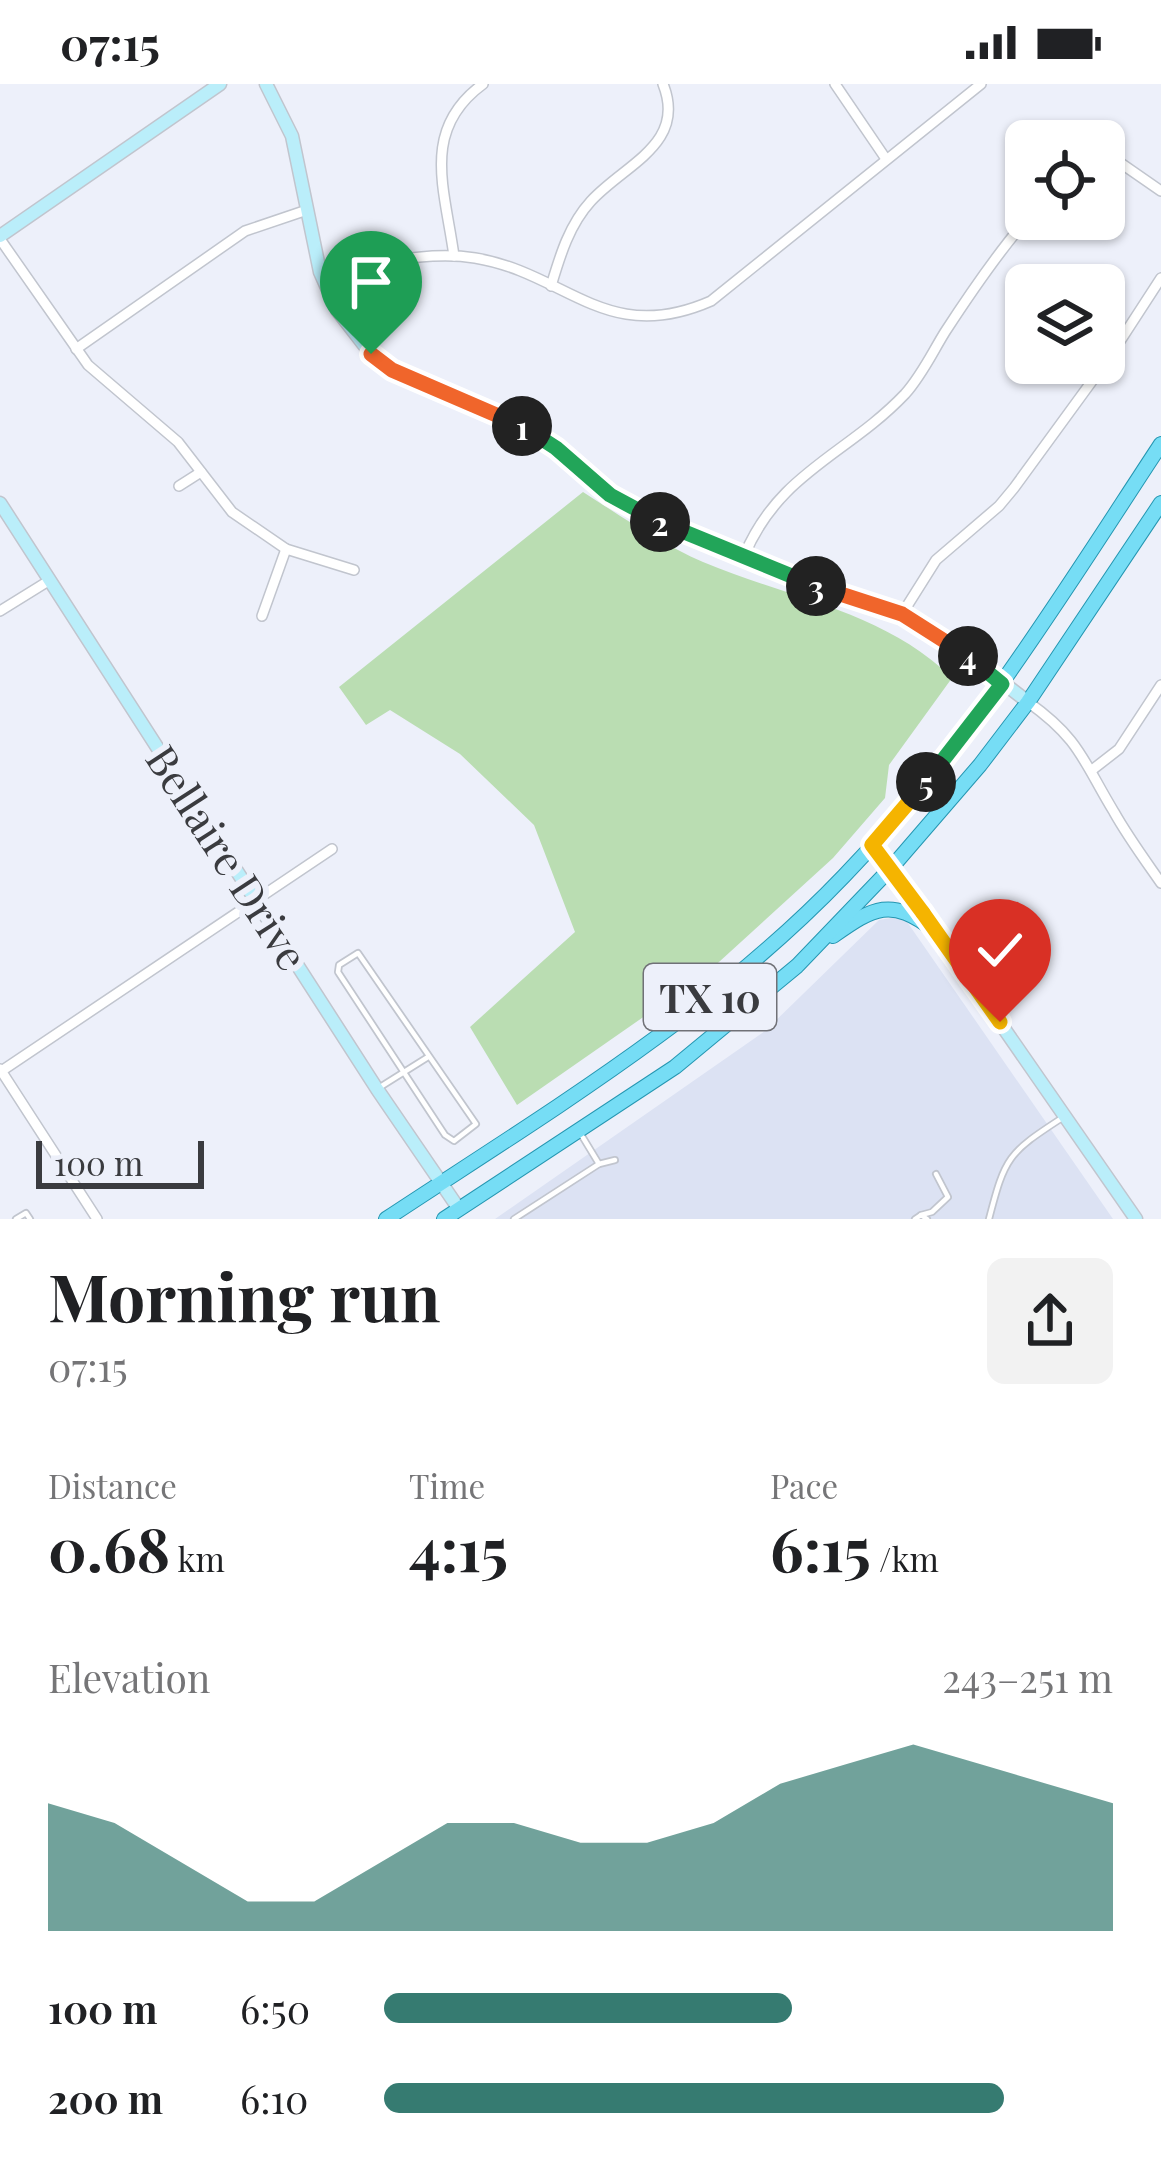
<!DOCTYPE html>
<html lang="en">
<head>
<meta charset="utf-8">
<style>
  :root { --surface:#fff; --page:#f2f2f2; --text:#202124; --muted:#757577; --accent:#367b71 }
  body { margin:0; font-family:"Playfair Display",serif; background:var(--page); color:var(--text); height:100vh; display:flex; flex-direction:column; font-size:45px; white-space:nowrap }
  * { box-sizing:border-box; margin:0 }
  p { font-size:39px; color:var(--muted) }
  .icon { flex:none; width:66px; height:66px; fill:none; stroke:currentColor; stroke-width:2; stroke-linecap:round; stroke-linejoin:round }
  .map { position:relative; height:1135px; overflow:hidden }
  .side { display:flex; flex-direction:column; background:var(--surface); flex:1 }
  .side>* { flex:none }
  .tools { position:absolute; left:1005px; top:36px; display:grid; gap:24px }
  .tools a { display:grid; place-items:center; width:120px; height:120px; border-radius:18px; background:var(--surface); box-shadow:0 3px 9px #0004; font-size:60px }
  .scale { position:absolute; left:36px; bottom:30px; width:168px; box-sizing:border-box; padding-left:12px; border:6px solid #3a3b3f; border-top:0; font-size:33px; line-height:42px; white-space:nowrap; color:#3a3b3f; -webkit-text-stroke:9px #edf0fa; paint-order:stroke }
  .pin { position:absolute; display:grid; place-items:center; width:102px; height:102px; color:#fff; margin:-123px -51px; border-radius:50% 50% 50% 0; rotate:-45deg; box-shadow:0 0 12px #0007 }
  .pin .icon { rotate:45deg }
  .km { position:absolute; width:60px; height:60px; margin:-30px; border-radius:50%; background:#222; color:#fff; font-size:33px; line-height:60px; text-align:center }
  .round { display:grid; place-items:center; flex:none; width:126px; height:126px; border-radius:18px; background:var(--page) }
  .headline { display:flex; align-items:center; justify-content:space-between; height:204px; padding:0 48px }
  h1 { font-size:66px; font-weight:700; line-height:90px }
  .figures { display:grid; grid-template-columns:repeat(3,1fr); gap:18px; height:204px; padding:12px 48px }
  .figures div { display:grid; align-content:center }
  .figures b { font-size:60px; font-weight:700 }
  .figures small { font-size:33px; font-weight:400 }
  .figures p { font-size:33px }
  .chart { height:336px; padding:24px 48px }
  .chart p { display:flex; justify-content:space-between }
  .chart svg { width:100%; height:216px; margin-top:12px; fill:var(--accent); opacity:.7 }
  ul { padding:0 48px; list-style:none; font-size:39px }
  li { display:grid; grid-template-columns:192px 144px 1fr; align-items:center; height:90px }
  li i { height:30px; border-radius:15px; background:var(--accent) }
  .status { display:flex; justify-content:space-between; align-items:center; height:84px; padding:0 60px; background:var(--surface); direction:ltr }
  .status svg { height:33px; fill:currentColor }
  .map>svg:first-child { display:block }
  .built { fill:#dce2f3 }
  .green { fill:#baddb2 }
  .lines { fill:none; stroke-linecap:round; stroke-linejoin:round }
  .lane-casing { stroke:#c1c5ce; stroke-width:8 }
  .street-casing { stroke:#c1c5ce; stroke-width:12 }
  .secondary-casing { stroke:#c1c5ce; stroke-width:15 }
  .primary-casing { stroke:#2596b1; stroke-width:16 }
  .lane { stroke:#fff; stroke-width:4.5 }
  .street { stroke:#fff; stroke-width:9 }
  .secondary { stroke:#baeefa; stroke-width:12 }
  .primary { stroke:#76ddf5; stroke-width:14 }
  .split-1-casing { stroke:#fff; stroke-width:24 }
  .split-2-casing { stroke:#fff; stroke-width:24 }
  .split-3-casing { stroke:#fff; stroke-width:24 }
  .split-4-casing { stroke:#fff; stroke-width:24 }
  .split-5-casing { stroke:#fff; stroke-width:24 }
  .split-6-casing { stroke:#fff; stroke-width:24 }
  .split-7-casing { stroke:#fff; stroke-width:24 }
  .split-1 { stroke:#f0652b; stroke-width:15 }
  .split-2 { stroke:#22a559; stroke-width:15 }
  .split-3 { stroke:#22a559; stroke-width:15 }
  .split-4 { stroke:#f0652b; stroke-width:15 }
  .split-5 { stroke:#22a559; stroke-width:15 }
  .split-6 { stroke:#f5b400; stroke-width:15 }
  .split-7 { stroke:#f5b400; stroke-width:15 }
  .labels { text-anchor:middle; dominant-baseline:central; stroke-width:12; stroke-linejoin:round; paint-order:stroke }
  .shield { fill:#edf0fa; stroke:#707177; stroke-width:3 }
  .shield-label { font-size:39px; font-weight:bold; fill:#3a3b3f }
  .street-label { font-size:42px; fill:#3a3b3f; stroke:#edf0fa }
</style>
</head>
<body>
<div class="status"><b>07:15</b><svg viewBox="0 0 49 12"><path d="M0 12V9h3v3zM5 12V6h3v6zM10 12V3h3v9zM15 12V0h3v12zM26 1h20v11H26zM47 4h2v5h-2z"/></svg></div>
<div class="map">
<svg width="1161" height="1135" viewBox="0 0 1161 1135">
  <rect width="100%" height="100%" fill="#edf0fa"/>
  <path class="built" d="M903,832L1113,1135H495L765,947L879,836Z"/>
  <path class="green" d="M583,408C621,432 661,460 703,478C788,514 884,527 952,594L889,681L885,714L833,774L708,888L517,1021L470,943L575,848L534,741L460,670L390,626L366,641L339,603Z"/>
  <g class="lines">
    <defs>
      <g id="lane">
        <path d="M358,869L476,1040L454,1057L445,1051L338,888L339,881Z"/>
        <path d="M377,1005L428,973"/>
        <path d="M599,1080L615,1076"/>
        <path d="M921,1131L932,1128L948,1113L936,1090"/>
        <path d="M16,1135L26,1129L30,1135"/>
        <path d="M514,1135L599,1080L582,1052"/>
        <path d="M915,1135L921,1131L927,1135"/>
        <path d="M989,1135C1005,1073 1008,1069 1062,1034"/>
      </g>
      <g id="street">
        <path d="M835,0L886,75"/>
        <path d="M1104,79L1122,80L1161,107"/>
        <path d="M0,155L88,281L178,358L232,428L286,465L354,486"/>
        <path d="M454,172C445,105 420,46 483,0"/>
        <path d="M320,188C369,182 425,166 475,174C567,189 606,263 711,217L981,0"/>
        <path d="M551,202C560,172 569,141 591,117C625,80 687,60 663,0"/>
        <path d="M76,265L245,147L307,126"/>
        <path d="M179,402L201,388"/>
        <path d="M744,472C779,388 847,371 905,310C922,291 932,269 945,248C971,208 996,171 1027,135"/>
        <path d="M0,527L50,496"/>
        <path d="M902,530L936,476L999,422L1014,404L1111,271L1161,194"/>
        <path d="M262,532L286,465"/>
        <path d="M1028,618C1080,655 1083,677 1114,728C1128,753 1145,776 1161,799"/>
        <path d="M1092,686L1119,665L1161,601"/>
        <path d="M0,985L97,1135"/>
        <path d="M0,988L332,765"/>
      </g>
      <g id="secondary">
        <path d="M266,0L292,52L320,188L337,226L371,270L391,286L528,345L610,411L673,445L842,512L902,530L967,571L1028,618"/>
        <path d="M0,152L220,0"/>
        <path d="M0,419L377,1005L459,1125"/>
        <path d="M872,761L892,783L1136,1135"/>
      </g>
      <g id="primary">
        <path d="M833,852C874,823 891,813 934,846"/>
        <path d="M386,1135C545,1030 711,931 844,792C969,663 1063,509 1161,360"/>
        <path d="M444,1135L675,983L797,882L892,783L980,681L1028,618L1161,419"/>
      </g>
    </defs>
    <use href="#lane" class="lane-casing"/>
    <use href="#street" class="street-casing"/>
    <use href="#secondary" class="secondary-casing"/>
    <use href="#primary" class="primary-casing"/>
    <use href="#lane" class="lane"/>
    <use href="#street" class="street"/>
    <use href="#secondary" class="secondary"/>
    <use href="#primary" class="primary"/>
  </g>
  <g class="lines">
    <defs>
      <path id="split-1" d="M371,270L392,286L522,342"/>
      <path id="split-2" d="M522,342L556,364L610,411L660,438"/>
      <path id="split-3" d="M660,438L816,502"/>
      <path id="split-4" d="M816,502L902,530L968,572"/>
      <path id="split-5" d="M926,698L1002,600L968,572"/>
      <path id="split-6" d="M923,829L872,761L926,698"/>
      <path id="split-7" d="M923,829L1000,938"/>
    </defs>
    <use href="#split-1" class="split-1-casing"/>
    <use href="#split-2" class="split-2-casing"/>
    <use href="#split-3" class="split-3-casing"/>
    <use href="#split-4" class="split-4-casing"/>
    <use href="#split-5" class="split-5-casing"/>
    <use href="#split-6" class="split-6-casing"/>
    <use href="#split-7" class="split-7-casing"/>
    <use href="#split-1" class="split-1"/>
    <use href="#split-2" class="split-2"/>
    <use href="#split-3" class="split-3"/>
    <use href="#split-4" class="split-4"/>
    <use href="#split-5" class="split-5"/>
    <use href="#split-6" class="split-6"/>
    <use href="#split-7" class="split-7"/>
  </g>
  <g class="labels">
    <rect class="shield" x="644" y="880" width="132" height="66" rx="9"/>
    <g class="shield-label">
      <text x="710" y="913">TX 10</text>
    </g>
    <g class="street-label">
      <text transform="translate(228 773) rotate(57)">Bellaire Drive</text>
    </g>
  </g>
</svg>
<div class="tools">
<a><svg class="icon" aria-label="locate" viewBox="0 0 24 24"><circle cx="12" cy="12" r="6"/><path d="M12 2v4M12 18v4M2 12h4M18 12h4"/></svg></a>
<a><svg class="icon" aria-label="layers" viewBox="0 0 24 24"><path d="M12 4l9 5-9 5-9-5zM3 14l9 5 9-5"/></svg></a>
</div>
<div class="scale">100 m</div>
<div class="pin" style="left:371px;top:270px;background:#1e9e55"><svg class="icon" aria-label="arrive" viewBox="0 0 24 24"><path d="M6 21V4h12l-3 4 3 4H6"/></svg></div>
<div class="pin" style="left:1000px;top:938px;background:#d93025"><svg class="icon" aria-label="check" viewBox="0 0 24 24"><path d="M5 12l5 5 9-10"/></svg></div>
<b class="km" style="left:522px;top:342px">1</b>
<b class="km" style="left:660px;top:438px">2</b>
<b class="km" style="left:816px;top:502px">3</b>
<b class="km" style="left:968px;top:572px">4</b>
<b class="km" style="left:926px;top:698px">5</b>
</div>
<section class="side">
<div class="headline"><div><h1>Morning run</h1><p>07:15</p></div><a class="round"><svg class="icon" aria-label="share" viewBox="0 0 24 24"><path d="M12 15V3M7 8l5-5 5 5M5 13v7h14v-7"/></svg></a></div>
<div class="figures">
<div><p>Distance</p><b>0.68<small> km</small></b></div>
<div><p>Time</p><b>4:15</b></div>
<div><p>Pace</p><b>6:15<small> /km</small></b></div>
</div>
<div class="chart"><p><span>Elevation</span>243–251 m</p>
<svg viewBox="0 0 160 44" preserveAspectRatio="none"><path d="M0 44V18L10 22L20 30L30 38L40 38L50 30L60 22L70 22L80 26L90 26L100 22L110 14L120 10L130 6L140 10L150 14L160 18V44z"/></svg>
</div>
<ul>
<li><b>100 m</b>6:50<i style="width:56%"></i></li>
<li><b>200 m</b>6:10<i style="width:85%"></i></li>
</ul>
</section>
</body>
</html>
